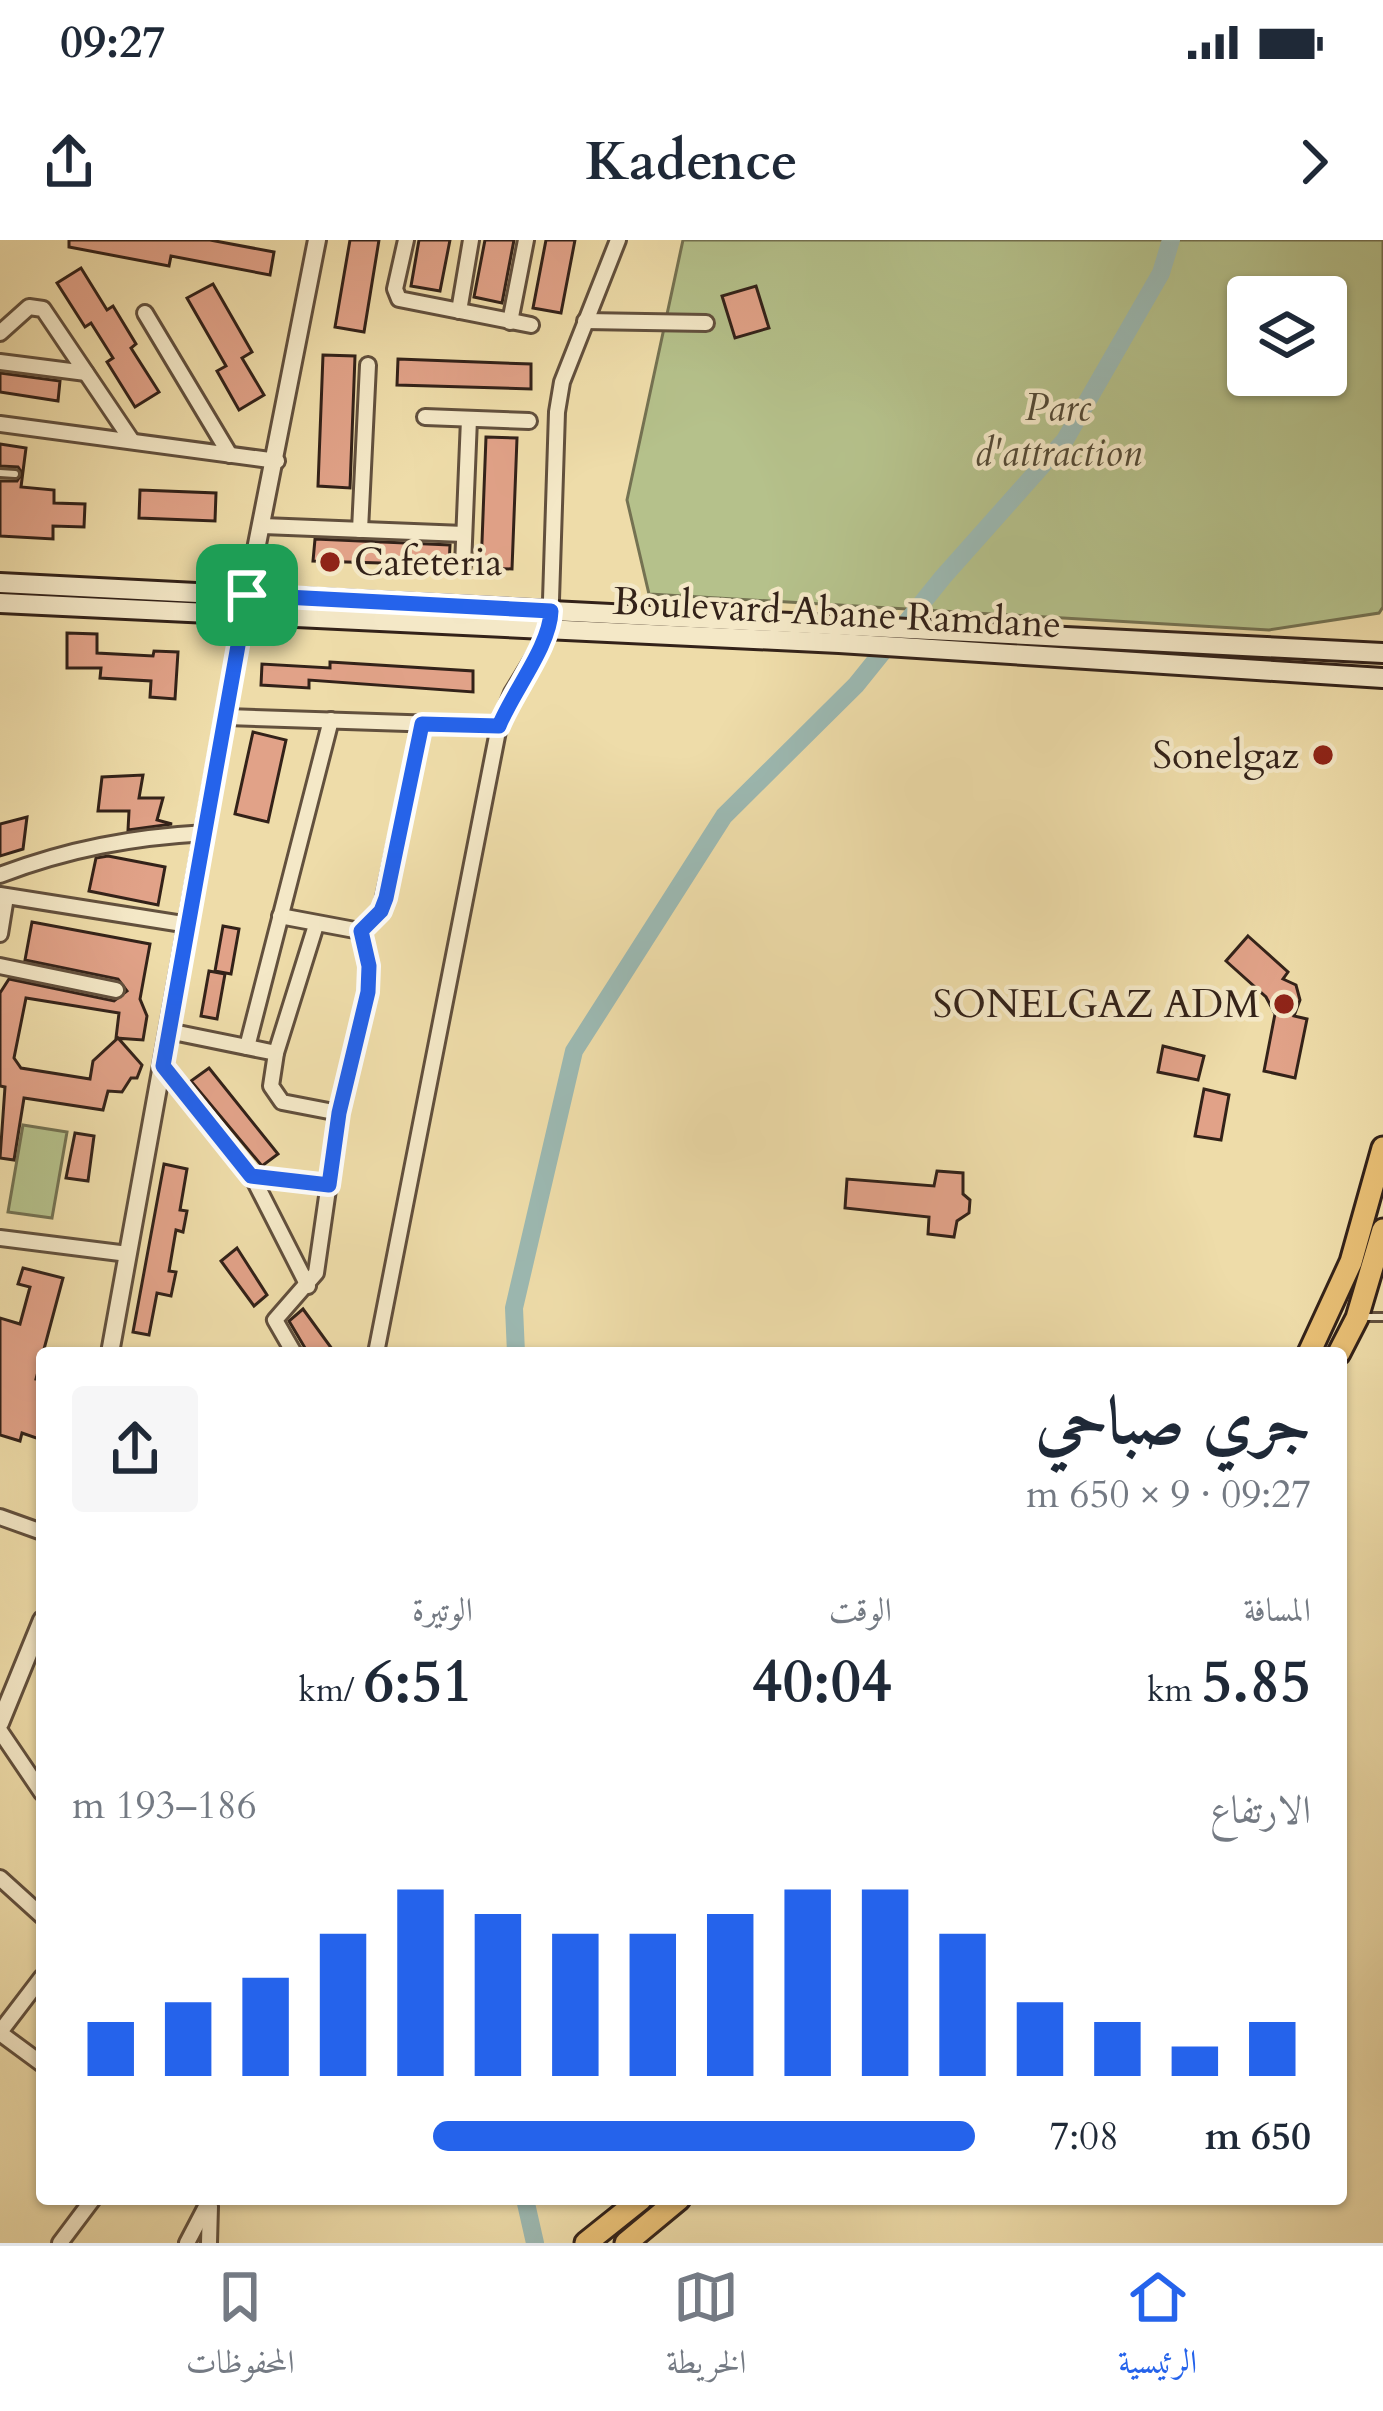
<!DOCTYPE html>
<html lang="ar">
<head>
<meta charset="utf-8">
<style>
  :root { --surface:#fff; --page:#f6f6f7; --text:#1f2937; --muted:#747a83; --line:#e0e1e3; --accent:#2563eb }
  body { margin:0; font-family:Cardo,Amiri,serif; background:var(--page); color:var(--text); direction:rtl; height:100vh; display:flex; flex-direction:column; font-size:45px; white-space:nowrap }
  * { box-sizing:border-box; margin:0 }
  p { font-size:39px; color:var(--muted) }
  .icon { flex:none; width:66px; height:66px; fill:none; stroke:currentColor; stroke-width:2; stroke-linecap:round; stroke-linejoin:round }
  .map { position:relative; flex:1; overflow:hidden; direction:ltr }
  .panel { position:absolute; left:36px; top:1107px; width:1311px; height:858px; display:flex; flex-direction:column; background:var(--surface); border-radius:12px; box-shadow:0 3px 9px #0004; direction:rtl }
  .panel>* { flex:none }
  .tools { position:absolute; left:1227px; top:36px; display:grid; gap:24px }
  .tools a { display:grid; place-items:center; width:120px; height:120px; border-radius:12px; background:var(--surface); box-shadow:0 3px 9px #0004; font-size:60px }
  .pin { position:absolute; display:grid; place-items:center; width:102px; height:102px; color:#fff; margin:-51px; border-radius:24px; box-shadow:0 6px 18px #0006 }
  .round { display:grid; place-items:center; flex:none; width:126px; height:126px; border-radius:12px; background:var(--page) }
  .headline { display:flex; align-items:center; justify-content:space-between; height:204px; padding:0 36px }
  h1 { font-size:66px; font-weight:600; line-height:90px }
  .figures { display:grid; grid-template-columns:repeat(3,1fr); gap:18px; height:204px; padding:12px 36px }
  .figures div { display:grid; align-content:center }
  .figures b { font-size:60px; font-weight:600 }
  .figures small { font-size:33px; font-weight:400 }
  .figures p { font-size:33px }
  .chart { height:336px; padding:24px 36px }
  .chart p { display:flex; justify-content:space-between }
  .chart svg { width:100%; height:216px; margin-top:12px; stroke:var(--accent); stroke-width:6 }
  ul { padding:0 36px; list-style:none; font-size:39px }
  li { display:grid; grid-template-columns:192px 144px 1fr; align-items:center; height:90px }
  li i { height:30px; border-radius:15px; background:var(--accent) }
  .status { display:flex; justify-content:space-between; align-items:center; height:84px; padding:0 60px; background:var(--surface); direction:ltr }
  .status svg { height:33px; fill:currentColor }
  header { display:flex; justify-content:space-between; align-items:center; height:156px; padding:0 36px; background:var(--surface); font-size:54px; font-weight:600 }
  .menu { display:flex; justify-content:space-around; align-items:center; height:168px; border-top:3px solid var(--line); background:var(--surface); font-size:33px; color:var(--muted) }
  .menu a { display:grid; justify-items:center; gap:6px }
  .menu .selected { color:var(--accent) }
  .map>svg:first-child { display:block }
  .green { fill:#b5c18b; stroke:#747252; stroke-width:3; fill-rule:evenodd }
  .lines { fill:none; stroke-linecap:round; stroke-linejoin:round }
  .canal { stroke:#9cb9b2; stroke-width:18 }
  .building { fill:#e1a288; stroke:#332219; stroke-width:3 }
  .service-casing { stroke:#62503d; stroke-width:12 }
  .minor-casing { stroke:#62503d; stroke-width:20 }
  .tertiary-casing { stroke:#62503d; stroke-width:22 }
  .secondary-casing { stroke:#332219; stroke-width:24 }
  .trunk-casing { stroke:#332219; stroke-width:27 }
  .service { stroke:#f4e8c7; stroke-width:6 }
  .minor { stroke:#f4e8c7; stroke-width:14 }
  .tertiary { stroke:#f4e8c7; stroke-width:16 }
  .secondary { stroke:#f4e8c7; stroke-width:18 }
  .trunk { stroke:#e7be74; stroke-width:21 }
  .route-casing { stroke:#fff; stroke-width:24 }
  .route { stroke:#2563eb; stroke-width:15 }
  .poi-dot { fill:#8f2418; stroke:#f4e8c7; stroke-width:4.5 }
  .labels { text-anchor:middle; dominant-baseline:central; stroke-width:9; stroke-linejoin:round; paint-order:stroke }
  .park-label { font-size:39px; font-style:italic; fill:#544a36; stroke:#f4e8c7 }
  .poi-label { font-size:39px; fill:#332219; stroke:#f4e8c7; text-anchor:end }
  .street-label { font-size:39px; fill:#332219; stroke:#f4e8c7 }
</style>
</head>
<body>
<div class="status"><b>09:27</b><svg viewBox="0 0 49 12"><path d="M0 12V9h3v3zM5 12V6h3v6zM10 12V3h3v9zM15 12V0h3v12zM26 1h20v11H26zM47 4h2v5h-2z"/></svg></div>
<header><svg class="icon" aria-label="forward" viewBox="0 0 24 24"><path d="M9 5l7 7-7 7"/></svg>Kadence<svg class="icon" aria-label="share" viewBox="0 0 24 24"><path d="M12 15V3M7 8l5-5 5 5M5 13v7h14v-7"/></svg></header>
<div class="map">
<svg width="1383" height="2003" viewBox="0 0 1383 2003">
  <rect width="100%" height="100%" fill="#eedca9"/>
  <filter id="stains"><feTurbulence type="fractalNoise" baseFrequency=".00167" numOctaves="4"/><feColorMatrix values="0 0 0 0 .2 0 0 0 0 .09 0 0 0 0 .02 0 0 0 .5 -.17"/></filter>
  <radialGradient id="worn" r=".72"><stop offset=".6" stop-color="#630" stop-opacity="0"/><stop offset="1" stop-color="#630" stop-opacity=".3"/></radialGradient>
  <g class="green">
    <path d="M683,0H1383V367L1379,373L1269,390L649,354L627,260ZM1248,57H1326V135H1248Z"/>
    <path d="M23,885L67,892L52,978L8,972Z"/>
  </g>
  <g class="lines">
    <g class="canal">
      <path d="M516,1113L514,1068L574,811L724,576L856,445L943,337L1065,200L1161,33L1171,0"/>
      <path d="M525,1959L535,2003"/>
    </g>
  </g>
  <g class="building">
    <path d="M69,0H210L274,12L270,35L171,16L169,26L69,7Z"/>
    <path d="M350,0H379L364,92L335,87Z"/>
    <path d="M419,0H450L440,51L411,46Z"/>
    <path d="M485,0H514L502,63L474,57Z"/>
    <path d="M546,0H575L561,73L533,68Z"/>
    <path d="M81,28L107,70L113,66L136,104L131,108L159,152L135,167L107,122L113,118L91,83L85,87L57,43Z"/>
    <path d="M213,44L252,112L242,118L264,155L239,170L217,131L226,126L187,58Z"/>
    <path d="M756,46L769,88L735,98L722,56Z"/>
    <path d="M323,115L355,116L350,248L318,246Z"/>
    <path d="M398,119L531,124V149L397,145Z"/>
    <path d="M0,133L60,141L58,161L0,152Z"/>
    <path d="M486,197L517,198L512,329L481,328Z"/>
    <path d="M0,204L26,208L21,247L54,250V263L85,264L84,287L53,286V299L0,296V241H17L22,233L18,227L0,226Z"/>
    <path d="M140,250L216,253L215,281L139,278Z"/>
    <path d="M315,299L450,305L449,325L313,321Z"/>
    <path d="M67,393L97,394V413L153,416L154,411L178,412L175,459L150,457L151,441L100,438L101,428H67Z"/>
    <path d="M330,422L473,431V452L309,440V448L261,445L262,424L330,428Z"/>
    <path d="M253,492L286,500L268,582L235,574Z"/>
    <path d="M143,535L139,558H163L157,580L172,584L128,590L129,571H98L102,537Z"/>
    <path d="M27,577L23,609L0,616V584Z"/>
    <path d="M108,616L165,627L158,665L89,651L96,618Z"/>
    <path d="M32,682L150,704L140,759L147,776L143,800L116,798L119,773L26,758L14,818L21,828L90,839L93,821L118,798L142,825L137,838H131L122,852L108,851L103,870L24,858L14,920L0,918L5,847L0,846V753L9,739L114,761L127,751L118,739L25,720Z"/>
    <path d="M223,686L239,689L231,734L215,731Z"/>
    <path d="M1248,696L1288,732L1283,739L1296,745L1300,760L1294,776L1307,779L1295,838L1264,831L1275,774L1266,757L1226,721Z"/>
    <path d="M209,731L225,734L217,779L201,776Z"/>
    <path d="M1163,806L1204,816L1198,840L1158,832Z"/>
    <path d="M209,828L278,914L262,926L191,841Z"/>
    <path d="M1204,849L1229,855L1221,900L1195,896Z"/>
    <path d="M75,893L94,896L88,941L66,938Z"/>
    <path d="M164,924L187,929L180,970L187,971L183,992L176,990L169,1031L176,1032L171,1056L157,1053L149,1095L133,1092Z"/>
    <path d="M937,931L963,933V954L970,960L969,973L957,981L954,997L928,994L929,977L845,968L847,939L934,946Z"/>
    <path d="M237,1008L267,1055L254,1066L221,1021Z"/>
    <path d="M23,1028L63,1038L36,1139L42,1140V1200L22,1193L20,1201L0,1195V1078L20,1084L30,1047L18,1044Z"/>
    <path d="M303,1069L335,1113H308L289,1081Z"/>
  </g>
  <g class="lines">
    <defs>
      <g id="service">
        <path d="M0,233L15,234"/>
        <path d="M1364,1077H1383"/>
      </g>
      <g id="minor">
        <path d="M406,0L395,49L399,59L531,85"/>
        <path d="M459,71L471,0"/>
        <path d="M145,73L230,215"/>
        <path d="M585,81L706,83"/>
        <path d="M510,82L526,0"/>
        <path d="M0,93L29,67L43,69L132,201"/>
        <path d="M0,122L86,133"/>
        <path d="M425,177L529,181"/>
        <path d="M0,184L277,221"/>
        <path d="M263,286L464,294"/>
        <path d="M360,290L368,125"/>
        <path d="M463,326L469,179"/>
        <path d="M227,477L499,486"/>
        <path d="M0,635C68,609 133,597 206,593"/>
        <path d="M0,655L189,685"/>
        <path d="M280,676L360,691L381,671L422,484"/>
        <path d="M316,685L276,813L271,846L282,862L339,873"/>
        <path d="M0,694L6,657"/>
        <path d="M0,726L116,750"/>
        <path d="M168,791L276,813"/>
        <path d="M247,807L331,480"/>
        <path d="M163,826L252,936L308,1046"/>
        <path d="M252,936L329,945"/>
        <path d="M0,998L128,1014"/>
        <path d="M294,1113L275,1080L316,1033L339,873L368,751L369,726L360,691"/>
        <path d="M376,1113L499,486L512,453L550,391L557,172L562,142L618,0"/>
        <path d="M0,1277L42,1292"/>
        <path d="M0,1491L42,1553"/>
        <path d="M0,1638L42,1676"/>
        <path d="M0,1792L42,1737"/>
        <path d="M0,1793L42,1824"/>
        <path d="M60,2003L93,1959"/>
        <path d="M187,2003L210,1959"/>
        <path d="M209,2003L210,1966"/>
      </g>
      <g id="tertiary">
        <path d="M110,1113L247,355L317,0"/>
        <path d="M0,1483L42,1380"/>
      </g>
      <g id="secondary">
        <path d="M0,343L1383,413"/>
        <path d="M0,363L839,403L1383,438"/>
      </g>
      <g id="trunk">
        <path d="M1309,1113L1351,1022L1383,908"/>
        <path d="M1339,1113L1357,1078L1383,990"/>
        <path d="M586,2003L641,1959"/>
        <path d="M626,2003L679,1959"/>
      </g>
    </defs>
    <use href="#service" class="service-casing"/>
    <use href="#minor" class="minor-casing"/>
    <use href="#tertiary" class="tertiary-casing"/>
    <use href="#secondary" class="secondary-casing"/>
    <use href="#trunk" class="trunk-casing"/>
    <use href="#service" class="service"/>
    <use href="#minor" class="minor"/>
    <use href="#tertiary" class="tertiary"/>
    <use href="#secondary" class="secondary"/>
    <use href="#trunk" class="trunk"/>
  </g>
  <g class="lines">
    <defs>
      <path id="route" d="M247,355L551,371C550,406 513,451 499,486L422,484L386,658L381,671L361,691L369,726L368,752L339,873L329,945L251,936L163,826Z"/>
    </defs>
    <use href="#route" class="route-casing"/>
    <use href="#route" class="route"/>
  </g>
  <g class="poi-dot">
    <circle cx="330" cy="322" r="12"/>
    <circle cx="1323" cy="515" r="12"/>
    <circle cx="1284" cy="764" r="12"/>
  </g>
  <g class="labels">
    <g class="park-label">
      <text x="1058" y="167">Parc<tspan x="1058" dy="45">d'attraction</tspan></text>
    </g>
    <g class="poi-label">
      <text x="354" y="322" text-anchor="start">Cafeteria</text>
      <text x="1299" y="515">Sonelgaz</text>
      <text x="1260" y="764">SONELGAZ ADM</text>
    </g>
    <g class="street-label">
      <text transform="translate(837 373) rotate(3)">Boulevard Abane Ramdane</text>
    </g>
  </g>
  <rect width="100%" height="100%" filter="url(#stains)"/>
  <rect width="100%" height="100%" fill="url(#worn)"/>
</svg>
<div class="tools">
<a><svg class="icon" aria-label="layers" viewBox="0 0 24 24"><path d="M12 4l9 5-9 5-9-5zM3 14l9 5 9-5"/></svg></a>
</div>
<div class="pin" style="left:247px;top:355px;background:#1e9e55"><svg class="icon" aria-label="arrive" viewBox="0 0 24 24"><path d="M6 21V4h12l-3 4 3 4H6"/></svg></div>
<section class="panel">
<div class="headline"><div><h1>جري صباحي</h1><p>09:27 · 9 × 650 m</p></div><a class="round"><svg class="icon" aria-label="share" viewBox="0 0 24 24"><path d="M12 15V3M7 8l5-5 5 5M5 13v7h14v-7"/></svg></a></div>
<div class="figures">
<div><p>المسافة</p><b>5.85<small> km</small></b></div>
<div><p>الوقت</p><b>40:04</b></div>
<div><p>الوتيرة</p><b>6:51<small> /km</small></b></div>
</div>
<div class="chart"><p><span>الارتفاع</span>186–193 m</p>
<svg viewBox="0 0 160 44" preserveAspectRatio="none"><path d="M5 44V33M15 44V29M25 44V24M35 44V15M45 44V6M55 44V11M65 44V15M75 44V15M85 44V11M95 44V6M105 44V6M115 44V15M125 44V29M135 44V33M145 44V38M155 44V33"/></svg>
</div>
<ul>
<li><b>650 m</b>7:08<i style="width:60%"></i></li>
</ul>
</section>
</div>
<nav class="menu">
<a class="selected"><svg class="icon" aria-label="home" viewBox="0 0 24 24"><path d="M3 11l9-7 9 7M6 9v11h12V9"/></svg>الرئيسية</a>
<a><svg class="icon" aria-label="map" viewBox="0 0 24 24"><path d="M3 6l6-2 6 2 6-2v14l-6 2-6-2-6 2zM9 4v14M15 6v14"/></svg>الخريطة</a>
<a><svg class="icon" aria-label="saved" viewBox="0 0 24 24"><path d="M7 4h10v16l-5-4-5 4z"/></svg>المحفوظات</a>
</nav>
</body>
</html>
